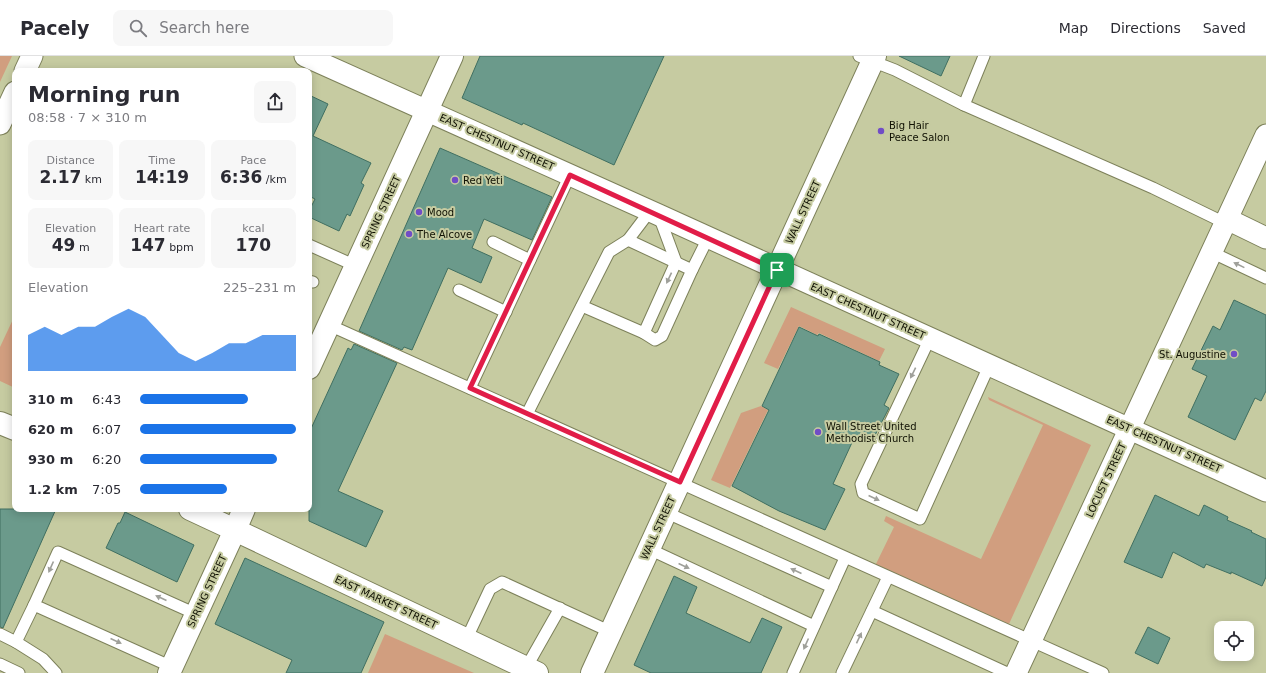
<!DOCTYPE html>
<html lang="en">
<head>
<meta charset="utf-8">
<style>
  :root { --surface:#fff; --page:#f7f7f7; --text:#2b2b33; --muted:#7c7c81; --line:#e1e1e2; --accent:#1a73e8 }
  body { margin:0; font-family:"DejaVu Sans",sans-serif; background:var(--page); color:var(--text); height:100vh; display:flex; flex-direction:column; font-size:15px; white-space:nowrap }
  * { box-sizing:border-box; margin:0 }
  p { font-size:13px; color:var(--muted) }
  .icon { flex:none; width:22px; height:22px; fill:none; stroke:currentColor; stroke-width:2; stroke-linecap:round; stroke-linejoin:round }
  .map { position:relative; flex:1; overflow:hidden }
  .side { position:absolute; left:12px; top:12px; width:300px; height:444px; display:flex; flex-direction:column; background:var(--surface); border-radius:8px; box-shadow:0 2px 10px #0003 }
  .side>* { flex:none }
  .controls { position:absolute; left:1214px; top:565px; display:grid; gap:8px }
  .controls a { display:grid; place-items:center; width:40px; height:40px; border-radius:8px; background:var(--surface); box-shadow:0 2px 10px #0003; font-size:20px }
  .pin { position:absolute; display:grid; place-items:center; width:34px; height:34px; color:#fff; margin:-17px; border-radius:8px; box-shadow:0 2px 6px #0006 }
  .round { display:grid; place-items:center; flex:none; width:42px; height:42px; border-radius:8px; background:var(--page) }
  .overview { display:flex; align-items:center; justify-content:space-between; height:68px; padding:0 16px }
  h1 { font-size:22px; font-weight:600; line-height:30px }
  .stats { display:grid; grid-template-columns:repeat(3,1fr); gap:6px; height:68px; padding:4px 16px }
  .stats div { display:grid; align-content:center; border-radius:8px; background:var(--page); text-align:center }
  .stats b { font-size:17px; font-weight:600 }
  .stats small { font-size:11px; font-weight:400 }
  .stats p { font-size:11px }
  .chart { height:112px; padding:8px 16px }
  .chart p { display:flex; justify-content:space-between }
  .chart svg { width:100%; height:72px; margin-top:4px; fill:var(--accent); opacity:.7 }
  ul { padding:0 16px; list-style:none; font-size:13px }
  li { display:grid; grid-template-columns:64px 48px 1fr; align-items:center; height:30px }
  li i { height:10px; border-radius:5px; background:var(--accent) }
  header { display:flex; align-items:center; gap:24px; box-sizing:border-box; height:56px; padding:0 20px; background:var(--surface); border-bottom:1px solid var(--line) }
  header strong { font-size:19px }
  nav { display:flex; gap:22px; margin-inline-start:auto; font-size:14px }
  .search { width:280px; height:36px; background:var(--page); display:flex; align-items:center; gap:10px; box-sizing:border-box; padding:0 14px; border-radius:8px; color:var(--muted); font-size:15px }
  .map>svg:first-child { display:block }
  .green { fill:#d19e7f }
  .building { fill:#6b9a8b; stroke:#406f61 }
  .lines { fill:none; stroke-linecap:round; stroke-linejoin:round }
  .service-casing { stroke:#7d815a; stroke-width:13 }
  .minor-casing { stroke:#7d815a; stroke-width:23 }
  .tertiary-casing { stroke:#7d815a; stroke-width:24 }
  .secondary-casing { stroke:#7d815a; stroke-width:24 }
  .service { stroke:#fff; stroke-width:11 }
  .minor { stroke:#fff; stroke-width:21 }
  .tertiary { stroke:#fff; stroke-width:22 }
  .secondary { stroke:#fff; stroke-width:22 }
  .oneway { fill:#9fa09a }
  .route-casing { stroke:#fff; stroke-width:8 }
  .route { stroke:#e11d48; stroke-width:5 }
  .poi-dot { fill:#714dc6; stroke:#c6cba1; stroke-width:1.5 }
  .labels { text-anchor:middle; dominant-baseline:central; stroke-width:4; stroke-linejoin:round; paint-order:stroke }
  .poi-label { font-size:10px; fill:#101103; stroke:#c6cba1; text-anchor:start }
  .street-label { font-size:10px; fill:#101103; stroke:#c6cba1 }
</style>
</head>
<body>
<header>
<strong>Pacely</strong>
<div class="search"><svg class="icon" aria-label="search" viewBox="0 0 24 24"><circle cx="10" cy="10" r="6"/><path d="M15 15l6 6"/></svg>Search here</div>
<nav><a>Map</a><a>Directions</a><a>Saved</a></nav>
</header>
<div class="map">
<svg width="1266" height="617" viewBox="0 0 1266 617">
  <rect width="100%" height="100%" fill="#c6cba1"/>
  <g class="green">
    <path d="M0,0H12L0,26Z"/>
    <path d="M791,251L885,293L879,305L819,277L817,279L799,270L778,313L764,307Z"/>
    <path d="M15,259V332L0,325V291Z"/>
    <path d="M988,341L1091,389L1009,568L875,510L894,471L884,465L886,460L981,503L1043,369L989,344Z"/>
    <path d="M761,350L768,354L730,432L711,424L741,357Z"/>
    <path d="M385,578L474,617H368Z"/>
  </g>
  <g class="building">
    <path d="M480,0H664L614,109L523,67L522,69L462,42Z"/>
    <path d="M899,0H950L941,20Z"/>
    <path d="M309,39L328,48L313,80L371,107L361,127L364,129L350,160L347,158L339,175L309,161V155L315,143L309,140Z"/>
    <path d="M440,92L552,141L532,184L484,163L472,192L492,201L481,227L448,212L412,294L404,291L402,294L359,275Z"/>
    <path d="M1234,244L1266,259V335L1261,345L1255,342L1235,384L1188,361L1207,320L1192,313L1213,270L1220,274Z"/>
    <path d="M799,271L818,280L819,278L880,306L879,309L899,318L884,349L889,352L871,387L855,380L833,428L845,433L825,474L779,455L732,430L769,354L762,350Z"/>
    <path d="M354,288L397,307L338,435L383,455L366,491L309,465V377L348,292L351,294Z"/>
    <path d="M1155,439L1199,460L1204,449L1228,461L1227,464L1252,475L1251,476L1266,483V521L1262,530L1231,516V518L1206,508L1204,512L1173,496L1162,522L1124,506Z"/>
    <path d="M0,453H56L3,572L0,571Z"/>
    <path d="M125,456L194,489L177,526L106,492L118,467H120Z"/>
    <path d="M245,502L384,566L361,617H286L292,604L215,568Z"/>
    <path d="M674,520L697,531L686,557L750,587L762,562L782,571L761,617H651L634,609Z"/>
    <path d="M1148,571L1170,582L1158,608L1135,597Z"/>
  </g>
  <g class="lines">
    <defs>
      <g id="service">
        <path d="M859,0L895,14L964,49L1153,132L1225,167"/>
        <path d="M964,49L984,0"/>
        <path d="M628,184L692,214"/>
        <path d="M493,186L530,204"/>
        <path d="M309,189L356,210"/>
        <path d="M1211,196L1266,222"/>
        <path d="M309,225L313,226"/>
        <path d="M459,234L506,256"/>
        <path d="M582,250L644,277L676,206L659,160"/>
        <path d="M329,269L1103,617"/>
        <path d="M644,277L655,284L662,280L692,214L708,182"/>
        <path d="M930,282L861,428L863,437L920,463L989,310"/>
        <path d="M470,332L570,119"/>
        <path d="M527,358L609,196L628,184L650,155"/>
        <path d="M665,456L832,531"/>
        <path d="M649,493L814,570"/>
        <path d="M34,549L16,586L43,603L56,617"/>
        <path d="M872,555L1007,617"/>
        <path d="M0,578L16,586"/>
        <path d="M466,584L490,533L502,526L611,576"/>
        <path d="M0,608L19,617"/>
        <path d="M172,611L34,549L58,496L196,558"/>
        <path d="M526,612L560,552"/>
        <path d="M793,617L845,502"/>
        <path d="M842,617L888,521"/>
      </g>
      <g id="minor">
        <path d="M305,0L659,159L1266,435"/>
        <path d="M25,15L32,0"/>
        <path d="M0,68L15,36"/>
        <path d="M1227,163L1266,182"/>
        <path d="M1016,617L1266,79"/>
      </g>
      <g id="tertiary">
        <path d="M0,367L15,373"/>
        <path d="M169,617L235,474L190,453"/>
        <path d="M592,617L875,0"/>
      </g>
      <g id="secondary">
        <path d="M309,312L452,0"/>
        <path d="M244,453L235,474L537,617"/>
      </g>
    </defs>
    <use href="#service" class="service-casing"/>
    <use href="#minor" class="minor-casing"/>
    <use href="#tertiary" class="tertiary-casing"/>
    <use href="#secondary" class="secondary-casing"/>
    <use href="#service" class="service"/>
    <use href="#minor" class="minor"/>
    <use href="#tertiary" class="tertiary"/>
    <use href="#secondary" class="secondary"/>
  </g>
  <defs><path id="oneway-solid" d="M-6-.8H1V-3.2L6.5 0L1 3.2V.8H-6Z"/></defs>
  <g class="oneway">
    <use href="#oneway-solid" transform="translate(1239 209) rotate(-154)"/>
    <use href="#oneway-solid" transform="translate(669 222) rotate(115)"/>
    <use href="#oneway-solid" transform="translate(913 317) rotate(116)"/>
    <use href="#oneway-solid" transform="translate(874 442) rotate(25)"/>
    <use href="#oneway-solid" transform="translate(684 510) rotate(25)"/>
    <use href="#oneway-solid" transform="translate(51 511) rotate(114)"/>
    <use href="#oneway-solid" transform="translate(796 515) rotate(-156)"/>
    <use href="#oneway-solid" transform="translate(161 542) rotate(-156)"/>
    <use href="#oneway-solid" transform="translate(859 582) rotate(-65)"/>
    <use href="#oneway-solid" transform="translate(116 585) rotate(24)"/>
    <use href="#oneway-solid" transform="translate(806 588) rotate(114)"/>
  </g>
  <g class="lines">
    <defs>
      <path id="route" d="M570,119L777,214L680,426L470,332Z"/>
    </defs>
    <use href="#route" class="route-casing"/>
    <use href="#route" class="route"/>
  </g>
  <g class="poi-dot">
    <circle cx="881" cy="75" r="4"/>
    <circle cx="455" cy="124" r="4"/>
    <circle cx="419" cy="156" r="4"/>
    <circle cx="409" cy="178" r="4"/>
    <circle cx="1234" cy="298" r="4"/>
    <circle cx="818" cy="376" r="4"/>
  </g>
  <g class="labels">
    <g class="poi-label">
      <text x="889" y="69">Big Hair<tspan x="889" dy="12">Peace Salon</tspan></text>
      <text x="463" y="124">Red Yeti</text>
      <text x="427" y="156">Mood</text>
      <text x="417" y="178">The Alcove</text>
      <text x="1226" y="298" text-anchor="end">St. Augustine</text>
      <text x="826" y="370">Wall Street United<tspan x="826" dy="12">Methodist Church</tspan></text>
    </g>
    <g class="street-label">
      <text transform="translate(497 86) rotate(24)">EAST CHESTNUT STREET</text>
      <text transform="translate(381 156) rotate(-65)">SPRING STREET</text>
      <text transform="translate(803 156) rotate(-65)">WALL STREET</text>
      <text transform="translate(868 255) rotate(24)">EAST CHESTNUT STREET</text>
      <text transform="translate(1164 388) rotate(24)">EAST CHESTNUT STREET</text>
      <text transform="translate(1106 424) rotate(-65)">LOCUST STREET</text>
      <text transform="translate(658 472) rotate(-65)">WALL STREET</text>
      <text transform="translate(207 535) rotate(-65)">SPRING STREET</text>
      <text transform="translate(386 546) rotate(25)">EAST MARKET STREET</text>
    </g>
  </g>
</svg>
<div class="controls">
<a><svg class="icon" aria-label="locate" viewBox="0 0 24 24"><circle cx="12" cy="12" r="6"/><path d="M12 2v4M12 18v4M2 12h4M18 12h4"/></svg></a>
</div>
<div class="pin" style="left:777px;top:214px;background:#1e9e55"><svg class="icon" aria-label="arrive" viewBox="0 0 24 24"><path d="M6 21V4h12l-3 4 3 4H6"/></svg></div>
<section class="side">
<div class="overview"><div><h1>Morning run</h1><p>08:58 · 7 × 310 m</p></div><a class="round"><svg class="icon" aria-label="share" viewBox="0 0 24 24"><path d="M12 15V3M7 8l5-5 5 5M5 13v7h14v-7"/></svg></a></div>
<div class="stats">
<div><p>Distance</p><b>2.17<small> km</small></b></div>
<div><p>Time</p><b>14:19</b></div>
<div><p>Pace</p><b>6:36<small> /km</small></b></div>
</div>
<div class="stats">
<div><p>Elevation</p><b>49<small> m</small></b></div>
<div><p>Heart rate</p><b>147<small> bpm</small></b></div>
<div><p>kcal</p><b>170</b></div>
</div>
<div class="chart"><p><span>Elevation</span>225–231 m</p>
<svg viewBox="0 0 160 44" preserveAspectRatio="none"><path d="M0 44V22L10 17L20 22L30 17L40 17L50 11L60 6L70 11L80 22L90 33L100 38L110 33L120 27L130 27L140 22L150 22L160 22V44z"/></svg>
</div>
<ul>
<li><b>310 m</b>6:43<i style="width:69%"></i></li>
<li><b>620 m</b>6:07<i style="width:100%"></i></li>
<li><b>930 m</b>6:20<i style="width:88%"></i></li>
<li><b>1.2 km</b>7:05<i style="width:56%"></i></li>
</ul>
</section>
</div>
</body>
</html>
